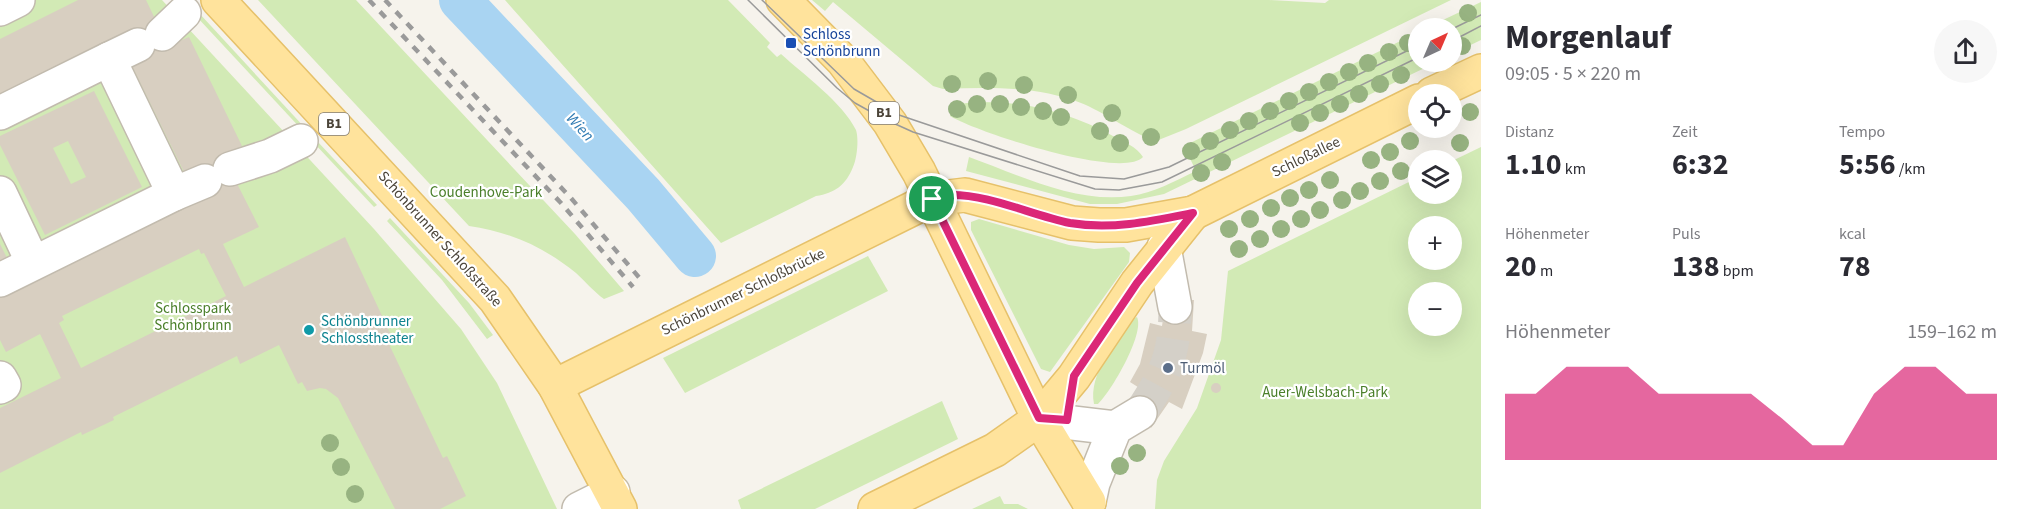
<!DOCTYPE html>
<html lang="de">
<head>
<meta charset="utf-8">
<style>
  :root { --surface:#fff; --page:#f7f7f7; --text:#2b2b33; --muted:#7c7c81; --accent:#db2777 }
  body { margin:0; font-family:"Source Sans 3",sans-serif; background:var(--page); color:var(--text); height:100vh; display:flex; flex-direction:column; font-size:22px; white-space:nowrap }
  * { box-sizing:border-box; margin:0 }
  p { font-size:20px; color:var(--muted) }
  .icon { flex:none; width:33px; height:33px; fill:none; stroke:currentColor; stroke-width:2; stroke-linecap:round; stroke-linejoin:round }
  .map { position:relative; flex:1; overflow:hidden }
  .side { display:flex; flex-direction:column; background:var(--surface); width:540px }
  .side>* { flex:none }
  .needle { width:39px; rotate:44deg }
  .tools { position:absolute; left:1408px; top:18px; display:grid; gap:12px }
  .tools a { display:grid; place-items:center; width:54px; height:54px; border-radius:50%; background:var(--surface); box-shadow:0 6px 24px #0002; font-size:30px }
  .pin { position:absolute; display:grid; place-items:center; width:51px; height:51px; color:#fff; margin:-26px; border:3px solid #fff; border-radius:50%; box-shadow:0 2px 6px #0007 }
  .round { display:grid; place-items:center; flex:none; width:63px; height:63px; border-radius:32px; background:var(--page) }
  .head { display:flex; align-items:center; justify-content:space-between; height:102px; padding:0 24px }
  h1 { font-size:33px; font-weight:700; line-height:45px }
  .metrics { display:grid; grid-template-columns:repeat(3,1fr); gap:9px; height:102px; padding:6px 24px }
  .metrics div { display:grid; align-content:center }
  .metrics b { font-size:30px; font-weight:700 }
  .metrics small { font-size:16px; font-weight:400 }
  .metrics p { font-size:16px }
  .chart { height:168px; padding:12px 24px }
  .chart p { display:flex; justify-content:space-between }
  .chart svg { width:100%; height:108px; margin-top:6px; fill:var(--accent); opacity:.7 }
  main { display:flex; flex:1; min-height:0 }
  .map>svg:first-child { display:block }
  .green { fill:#d2eab5; fill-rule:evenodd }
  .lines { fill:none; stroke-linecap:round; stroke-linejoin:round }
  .river { stroke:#a9d4f2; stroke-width:42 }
  .building { fill:#d8cfc1; fill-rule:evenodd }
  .minor-tunnel { stroke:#d4d0c8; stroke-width:33; stroke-dasharray:33 16; stroke-linecap:butt }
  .minor-casing { stroke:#c2bbae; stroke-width:36 }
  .major-casing { stroke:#e6c16a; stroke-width:36 }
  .minor { stroke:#fff; stroke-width:33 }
  .major { stroke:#ffe39c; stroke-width:33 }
  .tram { stroke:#9a9a9a; stroke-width:1.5 }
  .rail { stroke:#9a9a9a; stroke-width:4.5; stroke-dasharray:8 8; stroke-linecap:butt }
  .tree { fill:#97b381 }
  .route-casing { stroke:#fff; stroke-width:12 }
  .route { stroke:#db2777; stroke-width:8 }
  .transit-dot { fill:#1a4fb4; stroke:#fff; stroke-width:2 }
  .culture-dot { fill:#0f9aa8; stroke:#fff; stroke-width:2 }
  .service-dot { fill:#5c6f8a; stroke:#fff; stroke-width:2 }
  .labels { text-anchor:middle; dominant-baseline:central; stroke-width:4.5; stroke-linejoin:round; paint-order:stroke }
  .shield { fill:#fff; stroke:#817c74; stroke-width:1.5 }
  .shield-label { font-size:14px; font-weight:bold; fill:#4b4439 }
  .transit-label { font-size:15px; fill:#164399; stroke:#fff; text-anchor:start }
  .street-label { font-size:15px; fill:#4b4439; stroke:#fff }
  .park-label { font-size:15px; fill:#4a7f2a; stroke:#fff }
  .culture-label { font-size:15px; fill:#0d838f; stroke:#fff; text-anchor:start }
  .service-label { font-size:15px; fill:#4e5e75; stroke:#fff; text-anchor:start }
  .water-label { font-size:16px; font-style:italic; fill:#2e7ab2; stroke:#fff }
</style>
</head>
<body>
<main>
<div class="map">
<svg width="1481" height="509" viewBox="0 0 1481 509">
  <rect width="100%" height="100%" fill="#f6f3ec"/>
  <g class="green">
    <path d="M0,0H162L374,229L461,329L497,383L557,509H0Z"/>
    <path d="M258,0H356L575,234L624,291L604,299C594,292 585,281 576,273C544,247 510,232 469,226Z"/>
    <path d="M505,0H728L770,43L767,47L777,57L781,54C803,74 843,103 856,130C859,139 857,159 853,167C846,185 835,193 816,196L721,243Z"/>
    <path d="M812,0H1269L1325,3L1329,0H1451L1186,129L1156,141C1143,139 1100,110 1081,103C1036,86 990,87 943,89L933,86L833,2L825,11Z"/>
    <path d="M1481,2V40L1452,54V28H1426Z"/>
    <path d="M199,13L306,129L303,131L196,16Z"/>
    <path d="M1419,32V62H1437L1164,194L1117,204H1090L966,171L969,157C1019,175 1077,204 1131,196C1153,193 1175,181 1196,171L1184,146Z"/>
    <path d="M975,102C1025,101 1069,112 1113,136C1123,141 1137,147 1143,157C1122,180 976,132 950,116L951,105Z"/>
    <path d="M317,141L377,205L374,207L314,143Z"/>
    <path d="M1481,147V509H1155L1157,480L1164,461L1197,408L1221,340L1228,271L1419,177V194H1452V161ZM1419,226H1452V260H1419ZM1419,292H1452V326H1419Z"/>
    <path d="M390,218L469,303L493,335L487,339L442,280L387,221Z"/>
    <path d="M979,219L1069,245L1094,249L1124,247L1130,253L1129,262L1050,372L1041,369L971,230V222Z"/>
    <path d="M868,256L888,291L685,393L663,358Z"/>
    <path d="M1137,317C1145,334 1111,392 1098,404H1094C1088,374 1116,342 1133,319Z"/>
    <path d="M942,401L958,439L815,509H741L738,500Z"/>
    <path d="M1000,496L1004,504H1018L1028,509H972Z"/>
  </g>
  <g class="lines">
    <path class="river" d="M460,0L643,194L695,256"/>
  </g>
  <g class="building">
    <path d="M78,0H146L168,46L189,37L242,146L223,156L259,227L223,244L244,287L345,237L392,337L387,340L443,458L447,456L466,496L440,509H395L338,398L326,389L320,388L307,391L302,382L298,384L279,345L240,364L237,356L113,417L114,420L82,435L81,432L0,473V408L61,378L40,334L6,352L0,340V282L185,174L131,64L0,99V39ZM199,249L201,254L204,253L226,296L81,368L59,323L64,320L62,316Z"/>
    <path d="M94,91L142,187L45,235L0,145V136ZM68,141L86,177L71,184L53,148Z"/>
    <path d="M0,244L9,262L0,266Z"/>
    <path d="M1185,300H1194L1192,331L1207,334L1203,353L1182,409L1169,402L1151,428L1135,401L1141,389L1130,382L1140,364L1150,323L1162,326L1164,313Z"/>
    <circle cx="1216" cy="388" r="5"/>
  </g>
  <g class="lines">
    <path class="minor-tunnel" d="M1140,413C1166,374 1175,354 1175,307"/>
    <defs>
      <g id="minor">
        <path d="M0,9L18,0"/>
        <path d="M162,34L184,13"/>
        <path d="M109,59L138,45"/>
        <path d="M0,113L109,59L174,194L0,280"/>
        <path d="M230,169L270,156L301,141"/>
        <path d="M0,193L33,263"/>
        <path d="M174,194L205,181"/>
        <path d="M1164,247L1175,307"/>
        <path d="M0,378L4,385L0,387"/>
        <path d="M1039,419L1115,428"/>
        <path d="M1089,502L1093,483L1115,428L1140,413"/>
        <path d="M579,509L613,492"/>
      </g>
      <g id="major">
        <path d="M218,0L495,299L555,386L620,509"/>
        <path d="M783,0L843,61L890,123L919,172L1039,419L1089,502"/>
        <path d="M1432,94L1481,71"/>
        <path d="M555,386L932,199L965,195L1072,223L1099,225H1126L1193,213L1419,101"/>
        <path d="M875,509L995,450L1039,419L1074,377L1137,283L1193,213"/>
      </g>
    </defs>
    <use href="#minor" class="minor-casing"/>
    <use href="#major" class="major-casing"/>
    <use href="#minor" class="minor"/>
    <use href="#major" class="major"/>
    <g class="tram">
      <path d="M748,0L837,88L855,103L882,118L913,132L1095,189L1119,190L1162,182L1419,57"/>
      <path d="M762,0L854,89L899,115L1080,176L1124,179L1169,167L1419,45"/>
      <path d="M1452,29L1481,15"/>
      <path d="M1452,41L1481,26"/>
    </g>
    <g class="rail">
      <path d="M369,0L561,203L633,287"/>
      <path d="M385,0L570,197L643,282"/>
    </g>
  </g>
  <g class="tree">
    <circle cx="1468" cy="13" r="9"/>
    <circle cx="1408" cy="43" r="9"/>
    <circle cx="1462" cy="46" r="9"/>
    <circle cx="1389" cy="52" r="9"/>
    <circle cx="1368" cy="63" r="9"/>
    <circle cx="1349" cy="72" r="9"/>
    <circle cx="1401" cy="75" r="9"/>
    <circle cx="988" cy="81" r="9"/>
    <circle cx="1329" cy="82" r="9"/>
    <circle cx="952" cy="84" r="9"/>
    <circle cx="1380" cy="84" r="9"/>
    <circle cx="1024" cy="85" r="9"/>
    <circle cx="1309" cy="92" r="9"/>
    <circle cx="1359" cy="94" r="9"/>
    <circle cx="1068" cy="95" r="9"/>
    <circle cx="1289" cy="101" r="9"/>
    <circle cx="977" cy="104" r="9"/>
    <circle cx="1000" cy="104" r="9"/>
    <circle cx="1340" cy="104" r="9"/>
    <circle cx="1021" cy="107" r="9"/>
    <circle cx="957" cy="109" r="9"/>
    <circle cx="1043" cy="111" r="9"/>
    <circle cx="1270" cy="111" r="9"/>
    <circle cx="1470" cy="112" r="9"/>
    <circle cx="1112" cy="113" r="9"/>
    <circle cx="1320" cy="113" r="9"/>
    <circle cx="1061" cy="117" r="9"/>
    <circle cx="1249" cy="121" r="9"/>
    <circle cx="1300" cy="123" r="9"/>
    <circle cx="1230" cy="130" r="9"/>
    <circle cx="1100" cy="131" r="9"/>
    <circle cx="1151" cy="137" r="9"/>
    <circle cx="1210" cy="141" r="9"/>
    <circle cx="1410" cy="141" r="9"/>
    <circle cx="1120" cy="143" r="9"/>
    <circle cx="1460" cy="143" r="9"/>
    <circle cx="1191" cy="151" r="9"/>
    <circle cx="1390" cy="152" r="9"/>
    <circle cx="1371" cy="160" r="9"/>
    <circle cx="1222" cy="162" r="9"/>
    <circle cx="1401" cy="171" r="9"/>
    <circle cx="1201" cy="173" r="9"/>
    <circle cx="1330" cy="180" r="9"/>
    <circle cx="1380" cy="181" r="9"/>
    <circle cx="1309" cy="190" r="9"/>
    <circle cx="1360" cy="191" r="9"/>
    <circle cx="1290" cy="198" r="9"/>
    <circle cx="1342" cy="200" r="9"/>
    <circle cx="1271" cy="208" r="9"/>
    <circle cx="1320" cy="210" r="9"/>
    <circle cx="1250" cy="219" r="9"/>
    <circle cx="1301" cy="219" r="9"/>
    <circle cx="1229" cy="229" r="9"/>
    <circle cx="1281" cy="229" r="9"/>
    <circle cx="1260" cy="239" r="9"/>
    <circle cx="1239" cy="249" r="9"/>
    <circle cx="330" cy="443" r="9"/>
    <circle cx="1137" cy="453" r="9"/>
    <circle cx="1120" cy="466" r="9"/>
    <circle cx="341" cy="467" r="9"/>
    <circle cx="355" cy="494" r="9"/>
  </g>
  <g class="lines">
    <defs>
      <path id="route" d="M949,195C990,194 1030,215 1070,223C1112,230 1153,221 1193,213L1137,283L1074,376L1067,420L1039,418L932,199Z"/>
    </defs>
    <use href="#route" class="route-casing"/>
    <use href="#route" class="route"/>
  </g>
  <rect class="transit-dot" x="785" y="37" width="12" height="12" rx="3"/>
  <circle class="culture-dot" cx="309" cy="330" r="6"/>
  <circle class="service-dot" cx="1168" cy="368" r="6"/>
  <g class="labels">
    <g class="shield">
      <rect x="869" y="102" width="30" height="22" rx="4.5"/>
      <rect x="319" y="113" width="30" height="22" rx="4.5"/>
    </g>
    <g class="shield-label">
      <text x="884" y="113">B1</text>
      <text x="334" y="124">B1</text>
    </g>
    <g class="transit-label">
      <text x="803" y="34">Schloss<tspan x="803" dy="17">Schönbrunn</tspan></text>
    </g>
    <g class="street-label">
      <text transform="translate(1306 157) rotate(-26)">Schloßallee</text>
      <text transform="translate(440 239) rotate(48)">Schönbrunner Schloßstraße</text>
      <text transform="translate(743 292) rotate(-26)">Schönbrunner Schloßbrücke</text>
    </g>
    <g class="park-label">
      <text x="486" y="192">Coudenhove-Park</text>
      <text x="193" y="308">Schlosspark<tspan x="193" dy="17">Schönbrunn</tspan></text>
      <text x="1325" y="392">Auer-Welsbach-Park</text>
    </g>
    <g class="culture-label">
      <text x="321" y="321">Schönbrunner<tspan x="321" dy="17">Schlosstheater</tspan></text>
    </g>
    <g class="service-label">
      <text x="1180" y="368">Turmöl</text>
    </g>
    <g class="water-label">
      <text transform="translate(580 127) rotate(47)">Wien</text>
    </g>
  </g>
</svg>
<div class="tools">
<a><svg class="needle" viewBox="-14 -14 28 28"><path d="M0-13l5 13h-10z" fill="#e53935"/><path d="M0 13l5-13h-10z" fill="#7c7c81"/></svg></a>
<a><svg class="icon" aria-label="locate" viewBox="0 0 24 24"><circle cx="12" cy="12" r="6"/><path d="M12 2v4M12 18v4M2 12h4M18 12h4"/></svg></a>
<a><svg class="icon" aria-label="layers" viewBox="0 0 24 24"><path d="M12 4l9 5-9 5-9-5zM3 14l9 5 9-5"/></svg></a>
<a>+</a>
<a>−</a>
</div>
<div class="pin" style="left:932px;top:199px;background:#1e9e55"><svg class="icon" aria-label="arrive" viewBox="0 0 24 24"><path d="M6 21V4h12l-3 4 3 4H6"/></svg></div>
</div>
<section class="side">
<div class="head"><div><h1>Morgenlauf</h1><p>09:05 · 5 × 220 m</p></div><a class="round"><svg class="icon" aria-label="share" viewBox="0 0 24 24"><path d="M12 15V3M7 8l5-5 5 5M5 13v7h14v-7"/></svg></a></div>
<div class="metrics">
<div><p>Distanz</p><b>1.10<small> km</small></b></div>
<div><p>Zeit</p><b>6:32</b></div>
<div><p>Tempo</p><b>5:56<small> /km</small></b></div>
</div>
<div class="metrics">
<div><p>Höhenmeter</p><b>20<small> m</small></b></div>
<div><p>Puls</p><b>138<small> bpm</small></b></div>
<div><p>kcal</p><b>78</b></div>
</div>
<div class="chart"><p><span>Höhenmeter</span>159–162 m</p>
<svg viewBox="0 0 160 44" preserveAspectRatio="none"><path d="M0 44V17L10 17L20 6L30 6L40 6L50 17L60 17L70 17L80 17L90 27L100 38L110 38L120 17L130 6L140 6L150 17L160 17V44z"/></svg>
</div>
</section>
</main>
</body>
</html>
